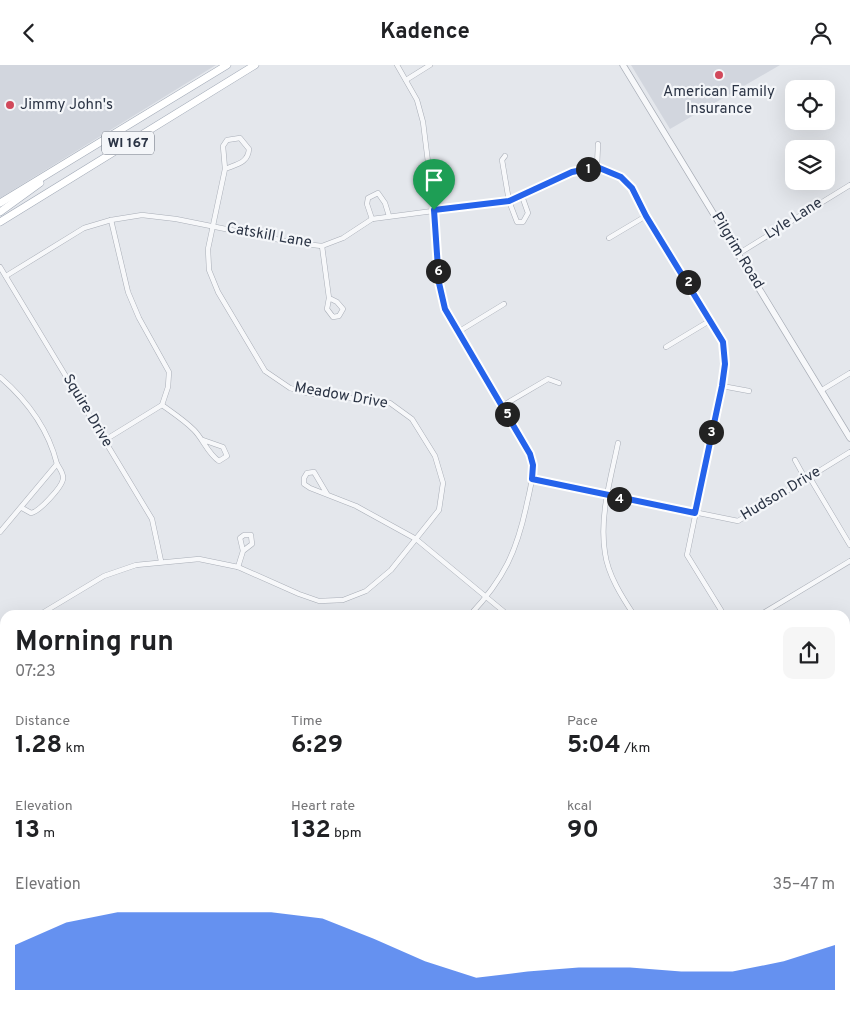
<!DOCTYPE html>
<html lang="en">
<head>
<meta charset="utf-8">
<style>
  :root { --surface:#fff; --page:#f6f6f6; --text:#202124; --muted:#757577; --accent:#2563eb }
  body { margin:0; font-family:Overpass,sans-serif; background:var(--page); color:var(--text); height:100vh; display:flex; flex-direction:column; font-size:19px; white-space:nowrap }
  * { box-sizing:border-box; margin:0 }
  p { font-size:16px; color:var(--muted) }
  .icon { flex:none; width:28px; height:28px; fill:none; stroke:currentColor; stroke-width:2; stroke-linecap:round; stroke-linejoin:round }
  .map { position:relative; flex:1; overflow:hidden }
  .side { position:absolute; left:0px; top:545px; width:850px; height:405px; display:flex; flex-direction:column; background:var(--surface); border-radius:15px 15px 0 0; box-shadow:0 5px 20px #0002 }
  .side>* { flex:none }
  .controls { position:absolute; left:785px; top:15px; display:grid; gap:10px }
  .controls a { display:grid; place-items:center; width:50px; height:50px; border-radius:10px; background:var(--surface); box-shadow:0 5px 20px #0002; font-size:25px }
  .pin { position:absolute; display:grid; place-items:center; width:42px; height:42px; color:#fff; margin:-51px -21px; border-radius:50% 50% 50% 0; rotate:-45deg; box-shadow:0 0 5px #0007 }
  .pin .icon { rotate:45deg }
  .km { position:absolute; width:25px; height:25px; margin:-12px; border-radius:50%; background:#222; color:#fff; font-size:14px; line-height:25px; text-align:center }
  .round { display:grid; place-items:center; flex:none; width:52px; height:52px; border-radius:10px; background:var(--page) }
  .head { display:flex; align-items:center; justify-content:space-between; height:85px; padding:0 15px }
  h1 { font-size:28px; font-weight:700; line-height:38px }
  .figures { display:grid; grid-template-columns:repeat(3,1fr); gap:8px; height:85px; padding:5px 15px }
  .figures div { display:grid; align-content:center }
  .figures b { font-size:25px; font-weight:700 }
  .figures small { font-size:14px; font-weight:400 }
  .figures p { font-size:14px }
  .chart { height:140px; padding:10px 15px }
  .chart p { display:flex; justify-content:space-between }
  .chart svg { width:100%; height:90px; margin-top:5px; fill:var(--accent); opacity:.7 }
  header { display:flex; justify-content:space-between; align-items:center; height:65px; padding:0 15px; background:var(--surface); font-size:22px; font-weight:700 }
  .map>svg:first-child { display:block }
  .built { fill:#d2d6de }
  .green { fill:#c9d6c5 }
  .lines { fill:none; stroke-linecap:round; stroke-linejoin:round }
  .stream { stroke:#9fb4cc; stroke-width:2 }
  .minor-casing { stroke:#a9aeb7; stroke-width:5.5 }
  .tertiary-casing { stroke:#a9aeb7; stroke-width:7 }
  .primary-casing { stroke:#a3abb8; stroke-width:8 }
  .minor { stroke:#f7f8fa; stroke-width:4.5 }
  .tertiary { stroke:#f7f8fa; stroke-width:5.5 }
  .primary { stroke:#fff; stroke-width:7 }
  .route-casing { stroke:#fff; stroke-width:10 }
  .route { stroke:#2563eb; stroke-width:6 }
  .poi-dot { fill:#d1495b; stroke:#f4f6f9; stroke-width:2 }
  .labels { text-anchor:middle; dominant-baseline:central; stroke-width:4.5; stroke-linejoin:round; paint-order:stroke }
  .shield { fill:#f4f6f9; stroke:#676e7b; stroke-width:1 }
  .shield-label { font-size:14px; font-weight:bold; fill:#2b3445 }
  .poi-label { font-size:15px; fill:#2b3445; stroke:#f4f6f9 }
  .street-label { font-size:15px; fill:#2b3445; stroke:#f4f6f9 }
</style>
</head>
<body>
<header><svg class="icon" aria-label="back" viewBox="0 0 24 24"><path d="M15 5l-7 7 7 7"/></svg>Kadence<svg class="icon" aria-label="person" viewBox="0 0 24 24"><circle cx="12" cy="8" r="4"/><path d="M4 21q1-7 8-7t8 7"/></svg></header>
<div class="map">
<svg width="850" height="950" viewBox="0 0 850 950">
  <rect width="100%" height="100%" fill="#e4e7ec"/>
  <g class="built">
    <path d="M0,0H216L0,133Z"/>
    <path d="M631,0H780L670,64Z"/>
  </g>
  <path class="green" d="M62,945H245L248,950H65Z"/>
  <g class="lines">
    <g class="stream">
      <path d="M845,793L850,792"/>
      <path d="M845,797L850,799"/>
      <path d="M190,950L195,945"/>
    </g>
    <defs>
      <g id="minor">
        <path d="M397,0L417,35L423,57L434,145L439,218L445,243L530,389C535,406 531,421 527,438C517,486 504,514 470,550"/>
        <path d="M406,15L430,0"/>
        <path d="M505,91L502,95L509,136L517,157H523L528,148L522,131"/>
        <path d="M597,102L598,79"/>
        <path d="M372,154L367,139L368,133L378,128L385,138L389,151"/>
        <path d="M609,173L646,151"/>
        <path d="M322,181L329,233L327,244L333,252L339,251L343,244L337,237L329,233"/>
        <path d="M738,189L850,120"/>
        <path d="M0,202L152,454L161,496"/>
        <path d="M6,211L84,163L111,155L142,150L176,154L295,178L322,181L343,173L372,154L509,136L572,107L597,102L621,112L632,123L646,151L723,277L725,299L722,321L687,490L724,550"/>
        <path d="M458,267L504,239"/>
        <path d="M666,282L711,255"/>
        <path d="M0,312C28,336 48,363 57,399L0,467"/>
        <path d="M722,321L749,326"/>
        <path d="M822,325L850,308"/>
        <path d="M162,340C173,348 184,355 194,365C203,374 208,389 219,396L227,391L223,382L203,375"/>
        <path d="M502,341L548,314L559,318"/>
        <path d="M105,375L162,340L168,322L169,307L139,253L128,227L111,155"/>
        <path d="M618,378C611,413 599,451 605,488C608,510 622,532 634,550"/>
        <path d="M795,395L806,415"/>
        <path d="M810,413L850,480"/>
        <path d="M532,414L738,456L850,387"/>
        <path d="M327,429L314,407L307,408L304,413V419L310,423L356,441L416,474L508,550"/>
        <path d="M22,443L31,448C39,447 62,422 63,414C64,409 60,404 57,399"/>
        <path d="M238,502L243,486L252,479L251,470H244L240,473L243,486"/>
        <path d="M39,550L104,511L136,500L199,494L238,502L299,529L319,536L343,535L366,526L391,505L439,445L443,418L435,391L412,354L390,338L306,328L290,323L265,306L218,227L209,205L208,184L225,104L223,81L227,75L240,73L249,84C248,98 237,99 225,104"/>
        <path d="M760,550L850,496"/>
        <path d="M0,573L5,570"/>
        <path d="M846,618L850,605"/>
        <path d="M0,653L5,654"/>
        <path d="M0,711L5,702"/>
        <path d="M845,724H850"/>
        <path d="M0,774L5,783"/>
        <path d="M845,868L850,870"/>
        <path d="M0,924L5,932"/>
        <path d="M13,945L16,950"/>
        <path d="M300,945L303,950"/>
        <path d="M488,945L491,950"/>
        <path d="M582,945L585,950"/>
        <path d="M673,945L675,950"/>
        <path d="M812,945L824,950"/>
        <path d="M306,950L315,945"/>
        <path d="M472,950L481,945"/>
      </g>
      <path id="tertiary" d="M623,0L850,373"/>
      <g id="primary">
        <path d="M0,138L227,0"/>
        <path d="M0,147L40,118"/>
        <path d="M0,157L255,0"/>
      </g>
    </defs>
    <use href="#minor" class="minor-casing"/>
    <use href="#tertiary" class="tertiary-casing"/>
    <use href="#primary" class="primary-casing"/>
    <use href="#minor" class="minor"/>
    <use href="#tertiary" class="tertiary"/>
    <use href="#primary" class="primary"/>
  </g>
  <g class="lines">
    <defs>
      <path id="route" d="M597,102L621,112L632,123L646,151L723,277L725,299L722,321L695,448L532,414L533,400L530,389L445,244L439,218L434,145L509,136L572,107Z"/>
    </defs>
    <use href="#route" class="route-casing"/>
    <use href="#route" class="route"/>
  </g>
  <g class="poi-dot">
    <circle cx="719" cy="10" r="5"/>
    <circle cx="10" cy="40" r="5"/>
  </g>
  <g class="labels">
    <rect class="shield" x="102" y="66.5" width="52" height="23" rx="4"/>
    <g class="shield-label">
      <text x="128" y="78">WI 167</text>
    </g>
    <g class="poi-label">
      <text x="719" y="27">American Family<tspan x="719" dy="17">Insurance</tspan></text>
      <text x="20" y="40" text-anchor="start">Jimmy John's</text>
    </g>
    <g class="street-label">
      <text transform="translate(794 154) rotate(-32)">Lyle Lane</text>
      <text transform="translate(269 171) rotate(10)">Catskill Lane</text>
      <text transform="translate(737 186) rotate(59)">Pilgrim Road</text>
      <text transform="translate(341 331) rotate(10)">Meadow Drive</text>
      <text transform="translate(87 346) rotate(59)">Squire Drive</text>
      <text transform="translate(781 429) rotate(-31)">Hudson Drive</text>
    </g>
  </g>
</svg>
<div class="controls">
<a><svg class="icon" aria-label="locate" viewBox="0 0 24 24"><circle cx="12" cy="12" r="6"/><path d="M12 2v4M12 18v4M2 12h4M18 12h4"/></svg></a>
<a><svg class="icon" aria-label="layers" viewBox="0 0 24 24"><path d="M12 4l9 5-9 5-9-5zM3 14l9 5 9-5"/></svg></a>
</div>
<div class="pin" style="left:434px;top:145px;background:#1e9e55"><svg class="icon" aria-label="arrive" viewBox="0 0 24 24"><path d="M6 21V4h12l-3 4 3 4H6"/></svg></div>
<b class="km" style="left:588px;top:104px">1</b>
<b class="km" style="left:688px;top:217px">2</b>
<b class="km" style="left:711px;top:367px">3</b>
<b class="km" style="left:619px;top:434px">4</b>
<b class="km" style="left:507px;top:349px">5</b>
<b class="km" style="left:438px;top:206px">6</b>
<section class="side">
<div class="head"><div><h1>Morning run</h1><p>07:23</p></div><a class="round"><svg class="icon" aria-label="share" viewBox="0 0 24 24"><path d="M12 15V3M7 8l5-5 5 5M5 13v7h14v-7"/></svg></a></div>
<div class="figures">
<div><p>Distance</p><b>1.28<small> km</small></b></div>
<div><p>Time</p><b>6:29</b></div>
<div><p>Pace</p><b>5:04<small> /km</small></b></div>
</div>
<div class="figures">
<div><p>Elevation</p><b>13<small> m</small></b></div>
<div><p>Heart rate</p><b>132<small> bpm</small></b></div>
<div><p>kcal</p><b>90</b></div>
</div>
<div class="chart"><p><span>Elevation</span>35–47 m</p>
<svg viewBox="0 0 160 44" preserveAspectRatio="none"><path d="M0 44V22L10 11L20 6L30 6L40 6L50 6L60 9L70 19L80 30L90 38L100 35L110 33L120 33L130 35L140 35L150 30L160 22V44z"/></svg>
</div>
</section>
</div>
</body>
</html>
